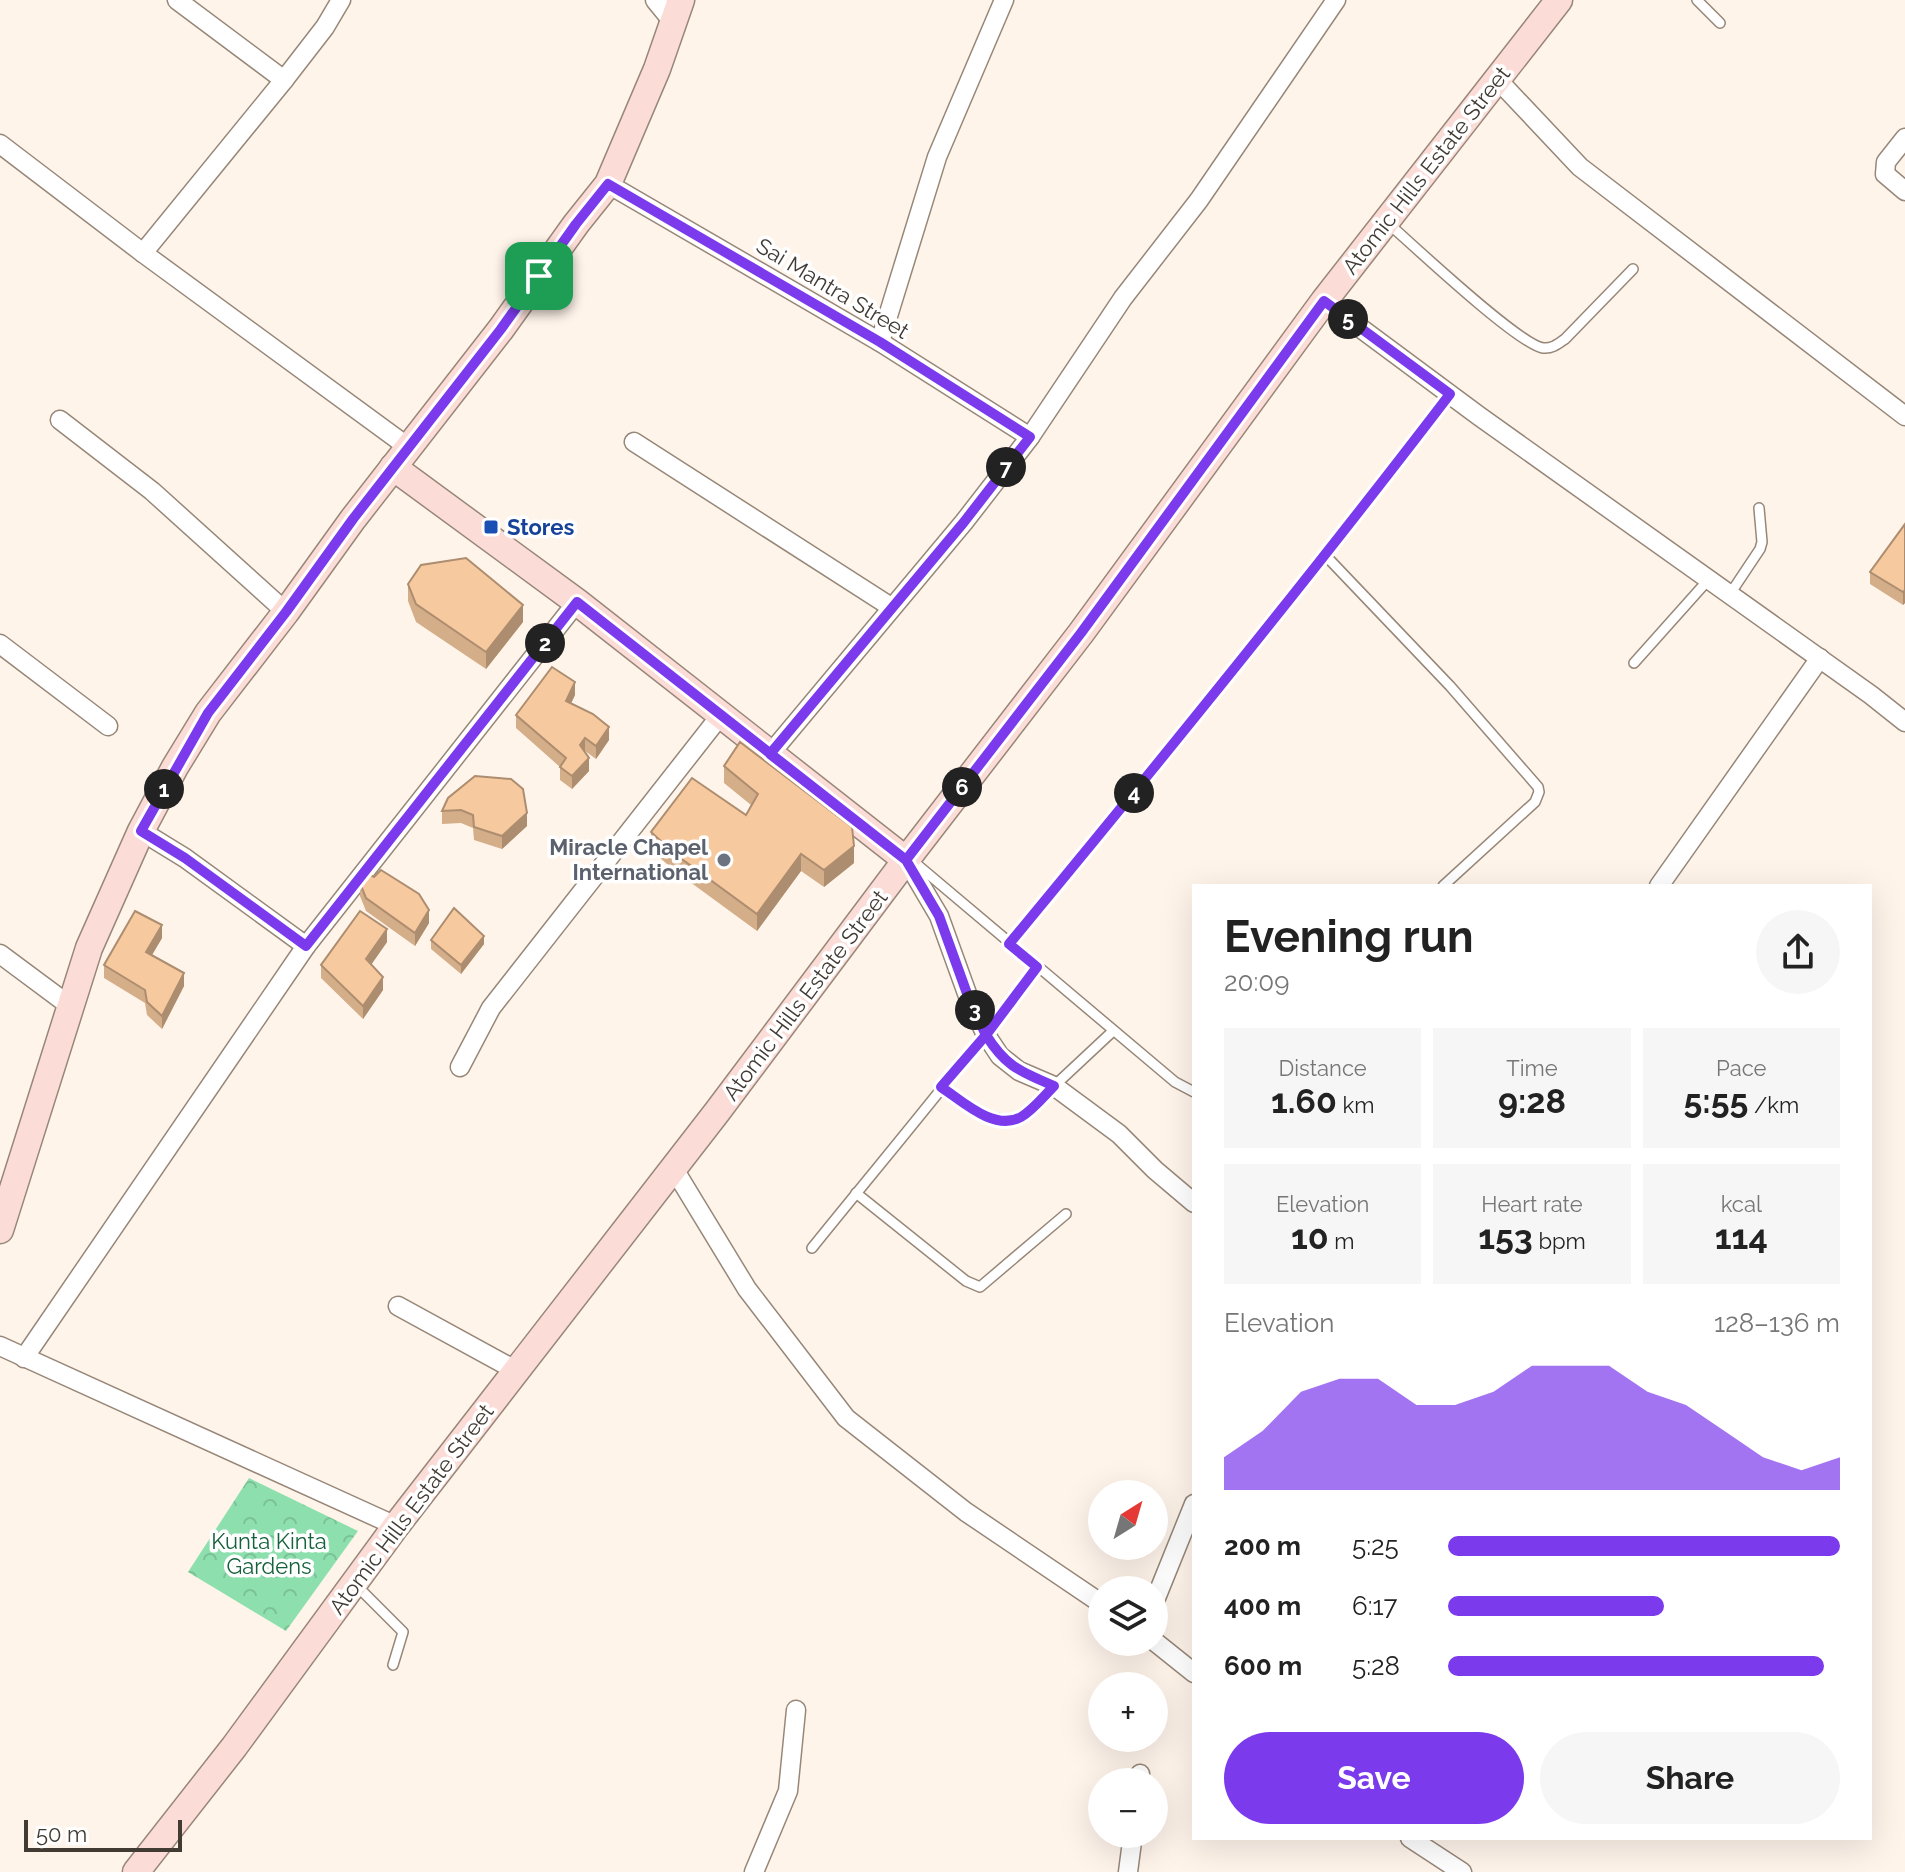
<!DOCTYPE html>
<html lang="en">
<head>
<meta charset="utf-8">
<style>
  :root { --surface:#fff; --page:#f6f6f6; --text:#222; --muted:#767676; --accent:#7c3aed }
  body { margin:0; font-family:Raleway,sans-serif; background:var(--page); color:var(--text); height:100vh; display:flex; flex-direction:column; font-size:30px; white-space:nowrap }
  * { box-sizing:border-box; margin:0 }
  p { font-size:26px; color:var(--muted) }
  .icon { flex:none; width:44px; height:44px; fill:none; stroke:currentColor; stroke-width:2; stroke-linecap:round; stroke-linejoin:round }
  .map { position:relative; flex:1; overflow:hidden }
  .panel { position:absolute; left:1192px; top:884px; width:680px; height:956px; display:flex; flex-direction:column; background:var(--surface); border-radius:0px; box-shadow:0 8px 32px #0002 }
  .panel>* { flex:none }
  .needle { width:52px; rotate:37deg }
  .fabs { position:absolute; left:1088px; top:1480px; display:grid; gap:16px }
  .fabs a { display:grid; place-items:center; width:80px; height:80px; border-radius:50%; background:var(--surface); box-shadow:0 8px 32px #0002; font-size:40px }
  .scale { position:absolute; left:24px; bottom:20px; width:158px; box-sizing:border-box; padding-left:8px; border:4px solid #423b34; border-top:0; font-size:22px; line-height:28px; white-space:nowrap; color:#423b34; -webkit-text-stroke:6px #fff; paint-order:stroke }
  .pin { position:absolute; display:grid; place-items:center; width:68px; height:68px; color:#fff; margin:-34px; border-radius:16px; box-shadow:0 4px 12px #0006 }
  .km { position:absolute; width:40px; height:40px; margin:-20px; border-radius:50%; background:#222; color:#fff; font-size:22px; line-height:40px; text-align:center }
  .round { display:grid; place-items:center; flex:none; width:84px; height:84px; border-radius:42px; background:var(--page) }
  .headline { display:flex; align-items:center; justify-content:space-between; height:136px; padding:0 32px }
  h1 { font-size:44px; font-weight:700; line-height:60px }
  .stats { display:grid; grid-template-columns:repeat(3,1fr); gap:12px; height:136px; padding:8px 32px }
  .stats div { display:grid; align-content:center; border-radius:0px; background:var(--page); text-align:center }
  .stats b { font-size:34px; font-weight:700 }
  .stats small { font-size:22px; font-weight:400 }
  .stats p { font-size:22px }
  .chart { height:224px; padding:16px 32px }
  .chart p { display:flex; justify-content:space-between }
  .chart svg { width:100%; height:144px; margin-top:8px; fill:var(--accent); opacity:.7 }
  .action { display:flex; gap:16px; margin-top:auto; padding:16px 32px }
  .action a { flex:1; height:92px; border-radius:48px; background:var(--accent); color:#fff; font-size:32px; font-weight:700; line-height:92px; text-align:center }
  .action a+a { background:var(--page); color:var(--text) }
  ul { padding:0 32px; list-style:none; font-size:26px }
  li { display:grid; grid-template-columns:128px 96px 1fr; align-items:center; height:60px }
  li i { height:20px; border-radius:10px; background:var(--accent) }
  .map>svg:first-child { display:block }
  .forest { fill:url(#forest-crowns) }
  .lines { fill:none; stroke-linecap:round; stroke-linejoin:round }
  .lane-casing { stroke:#978778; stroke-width:12 }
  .street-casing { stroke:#978778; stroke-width:21 }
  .secondary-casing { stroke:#978778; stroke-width:29 }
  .lane { stroke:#fff; stroke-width:9 }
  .street { stroke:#fff; stroke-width:18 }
  .secondary { stroke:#fcdcd7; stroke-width:26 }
  .wall { fill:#d4ad89 }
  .shaded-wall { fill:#ad8d6f }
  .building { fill:#f7c99f; stroke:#ad8d6f; stroke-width:2 }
  .route-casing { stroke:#fff; stroke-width:16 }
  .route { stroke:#7c3aed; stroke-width:10 }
  .transit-dot { fill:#1a4fb4; stroke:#fff; stroke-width:3 }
  .worship-dot { fill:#6b7280; stroke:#fff; stroke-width:3 }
  .labels { text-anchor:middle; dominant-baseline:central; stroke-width:7; stroke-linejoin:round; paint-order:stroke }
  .street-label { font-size:22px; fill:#423b34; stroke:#fff }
  .transit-label { font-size:22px; font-weight:bold; fill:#164399; stroke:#fff; text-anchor:start }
  .worship-label { font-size:22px; font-weight:bold; fill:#5b616d; stroke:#fff; text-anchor:end }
  .park-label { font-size:22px; fill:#15613b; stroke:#fff }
</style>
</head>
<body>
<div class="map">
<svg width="1905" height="1872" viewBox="0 0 1905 1872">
  <defs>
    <pattern id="forest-crowns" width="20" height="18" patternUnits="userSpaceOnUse" patternTransform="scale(2)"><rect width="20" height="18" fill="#8de0ae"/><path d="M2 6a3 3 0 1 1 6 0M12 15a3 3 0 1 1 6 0" fill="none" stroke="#7bc196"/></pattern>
  </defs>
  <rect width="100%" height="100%" fill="#fff4ea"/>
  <path class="forest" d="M249,1478L358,1531L286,1631L188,1572Z"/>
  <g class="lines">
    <defs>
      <g id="lane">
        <path d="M1697,0L1720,23"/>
        <path d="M1389,224C1414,246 1518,344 1543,348C1552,349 1558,344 1565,339L1633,269"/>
        <path d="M1326,556L1450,686L1538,787L1539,792L1535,802L1443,886"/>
        <path d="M1730,594L1760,549L1762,542L1759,508"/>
        <path d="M1634,663L1709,579"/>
        <path d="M914,862L1175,1082L1194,1092"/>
        <path d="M1009,944C1159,763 1307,580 1450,394"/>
        <path d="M941,1087C966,1103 990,1127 1021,1117L1113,1031"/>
        <path d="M856,1193L966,1281L980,1287L1066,1214"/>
        <path d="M812,1248C887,1155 965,1063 1037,967"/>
        <path d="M356,1585L403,1632L393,1665"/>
      </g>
      <g id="street">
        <path d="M177,0L284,80"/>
        <path d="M655,0L673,22"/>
        <path d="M1497,79L1580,167L1905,416"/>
        <path d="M1905,138L1886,162L1885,174L1905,191"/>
        <path d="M0,144L143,253L408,447"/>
        <path d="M608,184L880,342L1030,437"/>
        <path d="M143,253L284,80L325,27L341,0"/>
        <path d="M1324,301L1479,416L1871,695L1905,722"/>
        <path d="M880,342L937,157L1004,0"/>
        <path d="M60,420L152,491L286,612"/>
        <path d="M634,442L891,607"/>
        <path d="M0,644L108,726"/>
        <path d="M770,754L964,522L1030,437L1123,298L1199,200L1336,0"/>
        <path d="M141,831L185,858L306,946"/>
        <path d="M906,860L939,916L969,999L986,1035L1000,1056L1019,1071L1054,1086L1119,1134L1155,1170L1194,1203"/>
        <path d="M1659,886L1820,658"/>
        <path d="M0,954L70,1006"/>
        <path d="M460,1067L491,1008L720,716"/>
        <path d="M674,1169L747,1289L846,1418L966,1512L1102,1604"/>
        <path d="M398,1306L517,1371"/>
        <path d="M0,1346L396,1526"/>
        <path d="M24,1358L306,946L577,602"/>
        <path d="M1154,1603L1194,1504"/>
        <path d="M1154,1641L1194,1673"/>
        <path d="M1139,1782L1140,1774"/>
        <path d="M1410,1838L1462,1872"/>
        <path d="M754,1872L788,1791L796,1710"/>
        <path d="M1128,1872L1133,1834"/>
      </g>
      <g id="secondary">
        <path d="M393,467L577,602L906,860"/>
        <path d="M0,1230L89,948L141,831L175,767L208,713L286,612L353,519L501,329L576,224L608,184L657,69L681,0"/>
        <path d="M136,1872L234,1747L396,1526L717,1112L906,860L1081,633L1324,301L1559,0"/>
      </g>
    </defs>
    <use href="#lane" class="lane-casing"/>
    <use href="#street" class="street-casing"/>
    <use href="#secondary" class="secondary-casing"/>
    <use href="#lane" class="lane"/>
    <use href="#street" class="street"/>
    <use href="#secondary" class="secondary"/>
  </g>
  <g class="wall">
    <path d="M1905,524V603L1903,605L1870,584V572Z"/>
    <path d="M408,584L523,622L486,669L416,622L408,601Z"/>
    <path d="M575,695L571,703L609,740L596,759L585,751L589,771L572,789L560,780V767L516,728V715Z"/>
    <path d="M724,766L854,863L824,887L801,871L757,931L675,871L651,850V832L746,815L751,805L724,783Z"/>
    <path d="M448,798L527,826L502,849L474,840L473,828L461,823L442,824V811Z"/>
    <path d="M360,883L429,923L415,946L366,911L360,896Z"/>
    <path d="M162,938L152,955L184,986L162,1029L147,1015L145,1003L104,978V965Z"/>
    <path d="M431,940L484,944L461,974L431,949Z"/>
    <path d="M387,942L371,965L383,990L363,1019L321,978V965Z"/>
  </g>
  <g class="shaded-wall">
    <path d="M1905,590V603L1903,605V592Z"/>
    <path d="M523,605V622L486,669V652Z"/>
    <path d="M575,682V695L566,714V701Z"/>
    <path d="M609,727V740L596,759V746Z"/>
    <path d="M585,738V751L580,758V745Z"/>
    <path d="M589,758V771L572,789V776Z"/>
    <path d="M527,813V826L502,849V836Z"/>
    <path d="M854,846V863L824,887V870Z"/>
    <path d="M801,854V871L757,931V914Z"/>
    <path d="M429,910V923L415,946V933Z"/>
    <path d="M162,925V938L146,965V952Z"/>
    <path d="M387,929V942L366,972V959Z"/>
    <path d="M484,936V944L461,974V965Z"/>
    <path d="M184,973V986L162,1029V1016Z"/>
    <path d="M383,977V990L363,1019V1006Z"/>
  </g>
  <g class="building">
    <path d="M1905,524V590L1903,592L1870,572Z"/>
    <path d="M466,558L523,605L486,652L416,604L408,584L421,565Z"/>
    <path d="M552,667L575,682L566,701L593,714L609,727L596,746L585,738L580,745L589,758L572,776L560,767L566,758L516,715Z"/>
    <path d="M740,742L852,827L854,846L824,870L801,854L757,914L675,854L651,832L692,778L746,815L758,794L724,766Z"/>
    <path d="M475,776L511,779L523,789L527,813L502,836L474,827L473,815L461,810L442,811L448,798Z"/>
    <path d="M381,870L419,894L429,910L415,933L366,898L360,883L367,873L374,877Z"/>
    <path d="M454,908L484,936L461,965L431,940Z"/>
    <path d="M135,911L162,925L146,952L184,973L162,1016L147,1002L145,990L104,965Z"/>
    <path d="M360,911L387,929L366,959L383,977L363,1006L321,965Z"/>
  </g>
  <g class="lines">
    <defs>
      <path id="route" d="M539,276L501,329L353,519L286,612L208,713L141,831L185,858L306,946L577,602L906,860L939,916L969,999L986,1035L941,1087C961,1100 994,1132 1021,1117C1033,1110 1044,1096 1054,1086C1020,1071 1006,1067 986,1035L1037,967L1009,944C1159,763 1307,581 1450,394L1324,301L1081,633L906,860L770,754L964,522L1030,437L880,342L608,184L576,224L539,276"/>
    </defs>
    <use href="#route" class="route-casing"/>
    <use href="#route" class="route"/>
  </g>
  <rect class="transit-dot" x="483" y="519" width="16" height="16" rx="4"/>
  <circle class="worship-dot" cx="724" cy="860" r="8"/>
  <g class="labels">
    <g class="street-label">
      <text transform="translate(1426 170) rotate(-52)">Atomic Hills Estate Street</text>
      <text transform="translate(833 288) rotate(31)">Sai Mantra Street</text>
      <text transform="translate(805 995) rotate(-53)">Atomic Hills Estate Street</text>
      <text transform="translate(411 1509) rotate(-53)">Atomic Hills Estate Street</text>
    </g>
    <g class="transit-label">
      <text x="507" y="527">Stores</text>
    </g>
    <g class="worship-label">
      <text x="708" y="847">Miracle Chapel<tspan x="708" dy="25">International</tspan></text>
    </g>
    <g class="park-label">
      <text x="269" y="1541">Kunta Kinta<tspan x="269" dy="25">Gardens</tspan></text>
    </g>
  </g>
</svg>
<div class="fabs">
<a><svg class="needle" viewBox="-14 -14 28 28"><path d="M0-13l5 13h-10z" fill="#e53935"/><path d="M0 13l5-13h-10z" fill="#767676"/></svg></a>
<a><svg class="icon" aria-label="layers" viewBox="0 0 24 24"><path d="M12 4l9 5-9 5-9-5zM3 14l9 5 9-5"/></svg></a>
<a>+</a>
<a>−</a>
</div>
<div class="scale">50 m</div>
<div class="pin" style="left:539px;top:276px;background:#1e9e55"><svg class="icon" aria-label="arrive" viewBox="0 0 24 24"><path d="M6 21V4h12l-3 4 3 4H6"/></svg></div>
<b class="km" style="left:164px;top:789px">1</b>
<b class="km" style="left:545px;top:643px">2</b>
<b class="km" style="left:975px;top:1010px">3</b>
<b class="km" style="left:1134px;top:793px">4</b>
<b class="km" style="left:1348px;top:319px">5</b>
<b class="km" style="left:962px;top:787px">6</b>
<b class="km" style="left:1006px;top:467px">7</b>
<section class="panel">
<div class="headline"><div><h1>Evening run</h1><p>20:09</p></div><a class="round"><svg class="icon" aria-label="share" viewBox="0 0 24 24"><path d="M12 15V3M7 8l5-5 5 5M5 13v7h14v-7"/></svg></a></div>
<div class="stats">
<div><p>Distance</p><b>1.60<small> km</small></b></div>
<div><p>Time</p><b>9:28</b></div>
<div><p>Pace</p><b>5:55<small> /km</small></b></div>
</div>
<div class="stats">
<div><p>Elevation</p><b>10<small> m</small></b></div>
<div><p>Heart rate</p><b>153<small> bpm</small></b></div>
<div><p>kcal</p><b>114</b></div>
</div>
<div class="chart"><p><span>Elevation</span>128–136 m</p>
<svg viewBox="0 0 160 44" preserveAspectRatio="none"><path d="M0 44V34L10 26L20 14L30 10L40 10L50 18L60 18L70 14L80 6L90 6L100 6L110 14L120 18L130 26L140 34L150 38L160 34V44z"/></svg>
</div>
<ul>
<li><b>200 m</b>5:25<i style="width:100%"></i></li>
<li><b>400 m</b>6:17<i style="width:55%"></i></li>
<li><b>600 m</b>5:28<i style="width:96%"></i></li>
</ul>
<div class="action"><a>Save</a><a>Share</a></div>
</section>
</div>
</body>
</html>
